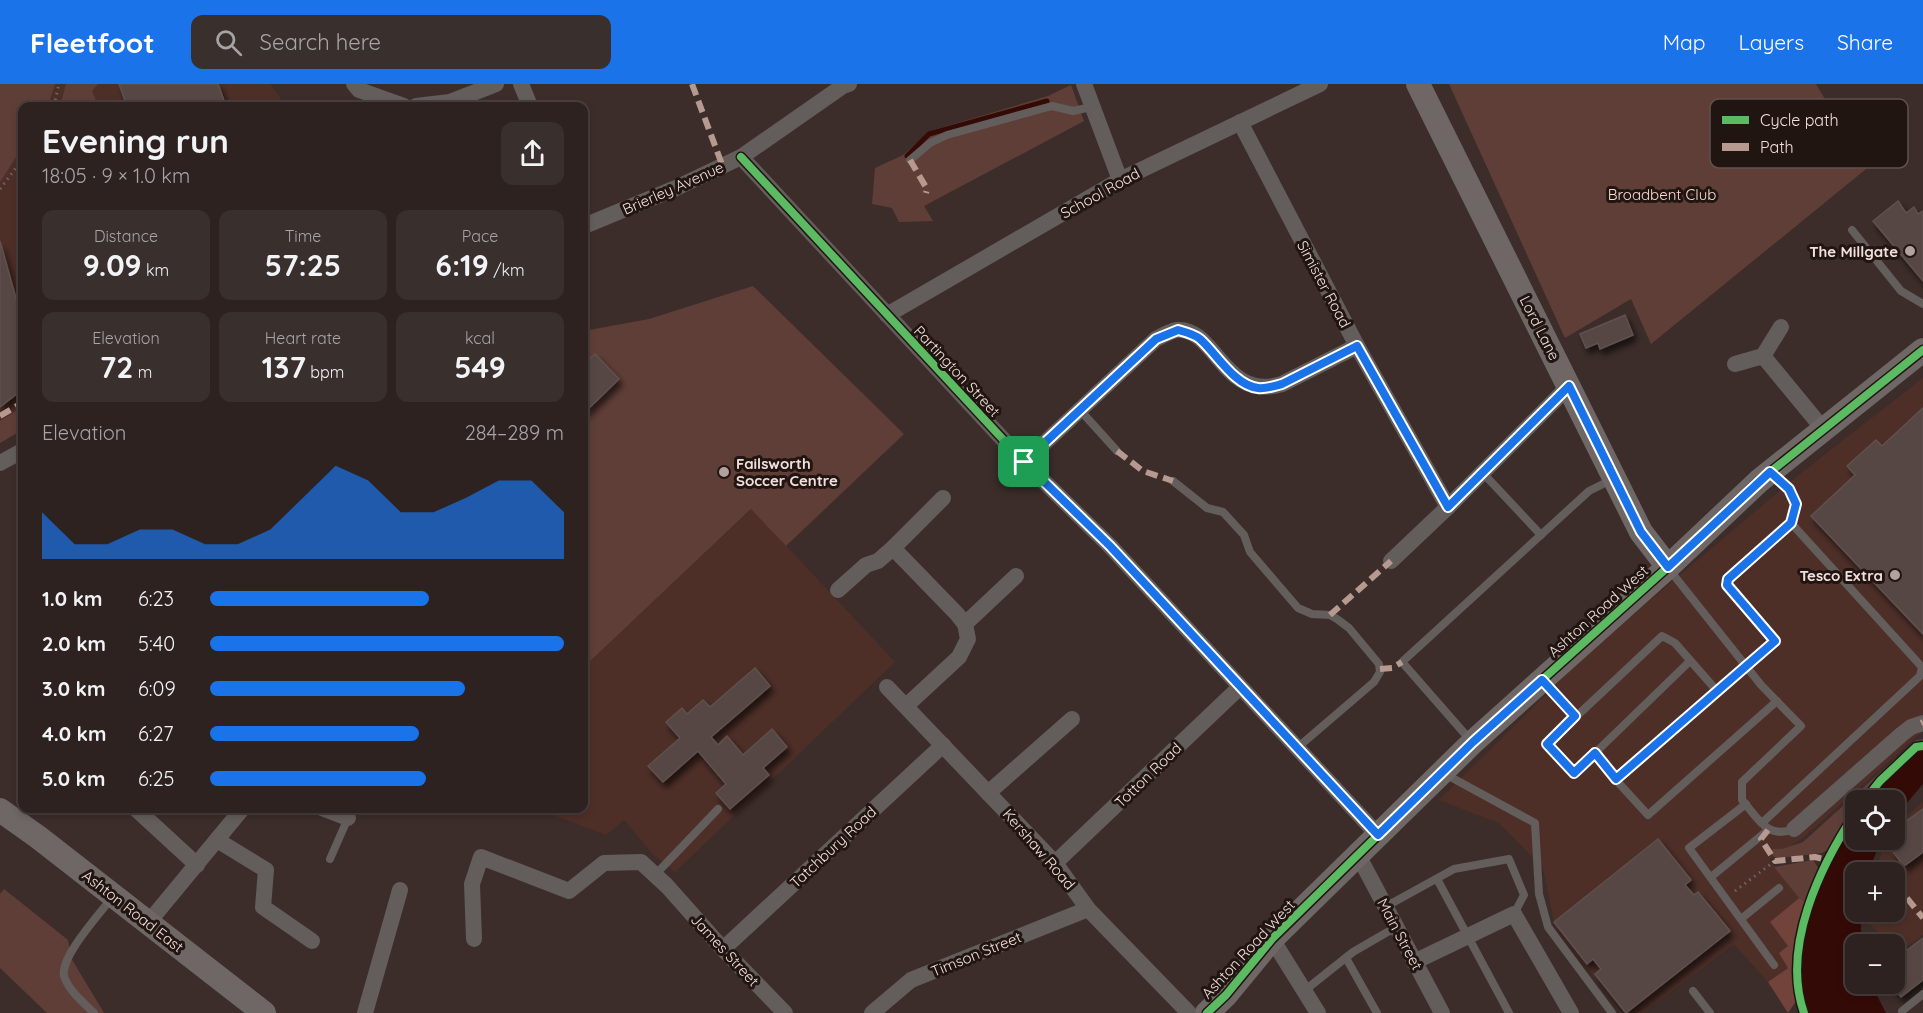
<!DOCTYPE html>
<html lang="en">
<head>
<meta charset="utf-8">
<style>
  :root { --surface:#2d2220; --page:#392f2d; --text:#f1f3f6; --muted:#a7a4a5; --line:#483f3e; --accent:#1a73e8 }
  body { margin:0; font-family:Quicksand,sans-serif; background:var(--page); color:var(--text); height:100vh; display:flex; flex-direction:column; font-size:22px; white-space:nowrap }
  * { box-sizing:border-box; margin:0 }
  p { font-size:20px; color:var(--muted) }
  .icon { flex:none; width:33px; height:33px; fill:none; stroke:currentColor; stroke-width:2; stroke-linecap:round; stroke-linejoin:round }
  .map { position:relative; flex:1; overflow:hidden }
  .sheet { position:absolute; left:18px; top:18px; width:570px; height:711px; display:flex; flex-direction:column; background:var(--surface); border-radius:12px; box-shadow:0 3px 9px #0003,0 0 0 2px var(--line) }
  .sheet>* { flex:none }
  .fabs { position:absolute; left:1845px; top:706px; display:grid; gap:12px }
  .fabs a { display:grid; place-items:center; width:60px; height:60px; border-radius:12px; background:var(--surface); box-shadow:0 3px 9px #0003,0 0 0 2px var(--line); font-size:30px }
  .pin { position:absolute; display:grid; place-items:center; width:51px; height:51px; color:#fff; margin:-26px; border-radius:12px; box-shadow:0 3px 9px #0006 }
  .round { display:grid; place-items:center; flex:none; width:63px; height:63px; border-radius:12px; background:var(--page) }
  .head { display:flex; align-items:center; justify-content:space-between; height:102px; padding:0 24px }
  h1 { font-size:33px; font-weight:700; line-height:45px }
  .figures { display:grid; grid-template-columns:repeat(3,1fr); gap:9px; height:102px; padding:6px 24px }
  .figures div { display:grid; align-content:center; border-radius:12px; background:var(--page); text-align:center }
  .figures b { font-size:30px; font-weight:700 }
  .figures small { font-size:16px; font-weight:400 }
  .figures p { font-size:16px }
  .chart { height:168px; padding:12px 24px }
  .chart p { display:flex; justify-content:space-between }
  .chart svg { width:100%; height:108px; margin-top:6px; fill:var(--accent); opacity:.7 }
  ul { padding:0 24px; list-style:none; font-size:20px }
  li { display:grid; grid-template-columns:96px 72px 1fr; align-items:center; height:45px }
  li i { height:15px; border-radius:8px; background:var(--accent) }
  header { display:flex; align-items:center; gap:36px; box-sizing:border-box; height:84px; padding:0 30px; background:var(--accent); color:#fff }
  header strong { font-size:28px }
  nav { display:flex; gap:33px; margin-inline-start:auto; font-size:21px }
  .search { width:420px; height:54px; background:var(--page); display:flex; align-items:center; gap:15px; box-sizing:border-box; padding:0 21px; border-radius:12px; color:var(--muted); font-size:22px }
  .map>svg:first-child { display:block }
  .built { fill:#4e2f28 }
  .green { fill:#603e38 }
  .forest { fill:#72433b }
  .water { fill:#340a06 }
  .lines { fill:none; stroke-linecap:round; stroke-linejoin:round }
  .stream { stroke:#340a06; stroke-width:5 }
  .building { fill:#574744; stroke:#5e514e; stroke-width:1.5; filter:url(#shadow) }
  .path { stroke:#6d6664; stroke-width:3; stroke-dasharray:1.5 4.5; stroke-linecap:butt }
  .lane { stroke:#635d5c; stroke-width:8 }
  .street { stroke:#635d5c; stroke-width:16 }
  .secondary { stroke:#6e6766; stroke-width:24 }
  .quiet { stroke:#b69a8f; stroke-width:6; stroke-dasharray:12 6; stroke-linecap:butt }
  .cycleway-casing { stroke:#211512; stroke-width:11 }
  .cycleway { stroke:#5cba63; stroke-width:8 }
  .route-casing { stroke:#fff; stroke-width:12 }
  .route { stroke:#1a73e8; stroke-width:8 }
  .poi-dot { fill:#b2a19d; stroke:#211512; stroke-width:2 }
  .labels { text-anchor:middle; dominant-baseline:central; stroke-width:6; stroke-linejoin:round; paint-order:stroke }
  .street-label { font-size:15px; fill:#f1dfdb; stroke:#211512 }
  .park-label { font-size:15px; fill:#fcd9d2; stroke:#211512 }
  .poi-label { font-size:15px; font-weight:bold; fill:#f1dfdb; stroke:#211512; text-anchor:end }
  .key { fill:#211512; stroke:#5f524e; stroke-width:1.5 }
  .key-label { font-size:16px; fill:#f1dfdb }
</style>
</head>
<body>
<header>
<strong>Fleetfoot</strong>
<div class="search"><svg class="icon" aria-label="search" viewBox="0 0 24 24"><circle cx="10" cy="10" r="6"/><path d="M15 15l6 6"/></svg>Search here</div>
<nav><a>Map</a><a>Layers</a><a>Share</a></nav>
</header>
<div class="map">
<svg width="1923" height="929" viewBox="0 0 1923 929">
  <defs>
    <filter id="shadow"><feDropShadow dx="3.5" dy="5.5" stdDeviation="3" flood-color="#0009"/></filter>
  </defs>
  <rect width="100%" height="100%" fill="#3c2d2a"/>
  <g class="built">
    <path d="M0,0H270L286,22H22V346L0,359Z"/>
    <path d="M1923,294V647L1803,754L1769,776L1799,814L1770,838L1788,862V884L1768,898L1734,860L1644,929H1624L1556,847L1543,784L1499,739L1439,716L1589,568L1796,393Z"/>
    <path d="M752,425L895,578L675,788L652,769L624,736L606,751L537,725L584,724V583Z"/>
    <path d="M1923,718V851L1899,868L1894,861H1892L1866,837L1867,828H1894V789H1876L1885,756H1894L1895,742Z"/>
  </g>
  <g class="green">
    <path d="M0,0H55L48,22H22V64L0,98Z"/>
    <path d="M66,0H98L92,7L98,22H60Z"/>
    <path d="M1449,0H1816L1866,85L1651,260L1631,215L1565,254Z"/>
    <path d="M1071,1L1084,37L924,122L933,137L899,138L892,124L872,120L875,84L903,71L930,47L1048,12Z"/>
    <path d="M753,202L904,350L786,462L751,425L584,583V247L649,235Z"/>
    <path d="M22,323V346L0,359V337Z"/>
    <path d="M1923,655V660H1915L1877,696L1860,717H1856L1855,722L1829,765L1822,769L1780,774L1774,773L1771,768L1773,765H1782L1803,758L1916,656Z"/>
    <path d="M1813,776L1819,785L1807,819L1799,814L1774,783Z"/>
    <path d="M4,805L68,856L71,874L104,929H47L0,884V810Z"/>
  </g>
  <path class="forest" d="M1799,814L1807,819C1796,851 1792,883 1797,916L1788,929L1768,898L1788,884L1779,869L1788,862L1770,838Z"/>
  <g class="water">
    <path d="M1923,664V700L1895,733L1894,717H1868L1917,665Z"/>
    <path d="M1855,734L1856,756H1881L1868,789H1856V828H1860L1862,861H1856V900H1871L1886,929H1807C1789,863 1818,788 1855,734Z"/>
  </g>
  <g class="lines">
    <path class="stream" d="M907,72L929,50L1047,17"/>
  </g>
  <g class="building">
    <path d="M119,0H218L226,22H127Z"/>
    <path d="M1898,117L1906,129L1914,123L1918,130L1923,127V197L1873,137Z"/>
    <path d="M0,157L22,236V306L0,323Z"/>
    <path d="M1625,231L1633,251L1600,265L1598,259L1586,264L1580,250Z"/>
    <path d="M595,270L619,295L584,329V280Z"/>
    <path d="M1923,324V550L1811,432L1855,391L1847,382L1876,356L1882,362Z"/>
    <path d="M755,584L770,602L711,653L718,661L727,652L743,671L772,645L787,663L763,684L769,691L730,725L716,709L726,700L698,667L663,698L648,682L680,654L666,638L682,624L687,630L703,616L710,623Z"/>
    <path d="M1923,725V768L1904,782L1893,768L1901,763L1894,755V746Z"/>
    <path d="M1658,755L1691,796L1685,801L1694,811L1698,808L1730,847L1626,929L1595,890L1601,885L1593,875L1587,880L1554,838Z"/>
    <path d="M1923,854V896L1901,913L1891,900H1894V876Z"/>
  </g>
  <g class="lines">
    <g class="path">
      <path d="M54,22L59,0"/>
      <path d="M0,105L22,76"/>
      <path d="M1735,807L1775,777"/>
    </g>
    <g class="lane">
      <path d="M910,76L930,59L947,51L1052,22L1073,27L1091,23"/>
      <path d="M1852,146L1901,207L1923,220"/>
      <path d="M1079,325L1117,367"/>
      <path d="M1482,388L1541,451"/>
      <path d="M1771,390C1789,408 1801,411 1791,439"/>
      <path d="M1173,397L1207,424L1223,428L1244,451L1250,468L1298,524L1312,530L1330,531L1337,535L1349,544L1379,580L1380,588L1374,598L1297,664"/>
      <path d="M1668,484L1761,601L1801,642L1742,698V716C1758,734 1767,756 1794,745"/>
      <path d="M1543,598L1575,632"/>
      <path d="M1472,658L1402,578L1589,407L1613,395"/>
      <path d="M1595,669L1690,577"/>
      <path d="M1445,690L1535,739L1539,810L1548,843L1612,929"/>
      <path d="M1615,695L1595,669L1574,689L1547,660L1662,552L1675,559L1717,607"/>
      <path d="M1746,720L1689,764L1774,881"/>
      <path d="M1762,739L1920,592L1922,583L1791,439L1728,495L1727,501L1775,557L1615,695L1648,731L1777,617"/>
      <path d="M330,775L348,734"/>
      <path d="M655,791L718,725"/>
      <path d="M1711,793L1768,746"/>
      <path d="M1437,795L1509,929"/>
      <path d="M1385,823L1454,785L1509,775L1524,811L1514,830"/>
      <path d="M1741,835L1779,804"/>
      <path d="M1346,874L1377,929"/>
      <path d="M1304,907L1353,868L1396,843"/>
      <path d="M1693,907L1710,929"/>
      <path d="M1902,927L1923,910"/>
      <path d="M94,929C84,919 68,906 64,892C60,872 101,829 113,812"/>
    </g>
    <g class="street">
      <path d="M354,0L359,6L404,22"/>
      <path d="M521,0L530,22"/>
      <path d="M1084,0L1120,96"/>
      <path d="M416,22L450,18L496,0"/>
      <path d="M1240,38L1357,262L1448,423"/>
      <path d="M741,73L1024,378L1110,462L1378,751"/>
      <path d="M584,142L676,104L741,73L843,2L849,0"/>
      <path d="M887,231L1120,96L1320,0"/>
      <path d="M1781,243L1763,272L1824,346"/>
      <path d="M1735,280L1763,272"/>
      <path d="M1024,378L1156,255C1162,252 1170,247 1177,246C1216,243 1223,318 1282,300L1357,262"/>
      <path d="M0,379L22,367"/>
      <path d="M893,464L957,530L965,540L968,555L959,573L906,622"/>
      <path d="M1391,477L1448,423L1569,302"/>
      <path d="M838,506L866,481L878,477L893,464L943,414"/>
      <path d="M965,540L1016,492"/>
      <path d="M887,603L1055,779L1088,825L1189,929"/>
      <path d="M988,709L1072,635"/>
      <path d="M135,724L197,781"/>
      <path d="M322,724L348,734"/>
      <path d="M1794,745L1902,650L1911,643L1923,639"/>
      <path d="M217,756L266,786L263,823L312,857"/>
      <path d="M1358,771L1442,929"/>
      <path d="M1055,779L1240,603"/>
      <path d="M148,839L243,724"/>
      <path d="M474,855L472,800L481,773L569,807L604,779L641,778L667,802L723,865L785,929"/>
      <path d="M1272,855L1318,929"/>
      <path d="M723,865L943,661"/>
      <path d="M1414,878L1514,830L1571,929"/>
      <path d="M365,929L400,806"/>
      <path d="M872,929L911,896L1088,825"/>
    </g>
    <g class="secondary">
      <path d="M1418,0L1641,448L1668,483"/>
      <path d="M0,726L38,753L264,929"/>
      <path d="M1207,929L1226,911L1272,855L1473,658L1668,483L1759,397L1923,266"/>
    </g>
    <g class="quiet">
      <path d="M692,0L723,83"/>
      <path d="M910,76L927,105L926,109"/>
      <path d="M0,332L22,319"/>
      <path d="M1117,367L1143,387L1173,397"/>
      <path d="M1330,531L1391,477"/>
      <path d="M1380,585L1392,584L1402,578"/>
      <path d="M1921,639L1923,638"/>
      <path d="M1768,746L1761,755L1775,777L1815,773L1827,776"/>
      <path d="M1907,814L1923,834"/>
    </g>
    <defs>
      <g id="cycleway">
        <path d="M741,73L1024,378L1110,462L1378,751"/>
        <path d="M1864,717L1880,697L1916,663L1923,662"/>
        <path d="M1207,929L1226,911L1272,855L1473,658L1668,483L1759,397L1923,266"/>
        <path d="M1804,929C1781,863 1820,782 1856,728"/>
      </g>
    </defs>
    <use href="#cycleway" class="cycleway-casing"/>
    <use href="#cycleway" class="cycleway"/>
  </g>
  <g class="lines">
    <defs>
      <path id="route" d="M1178,246C1185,248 1194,250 1200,255C1217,270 1234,301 1258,304C1266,305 1274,302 1282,300L1357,262L1448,423L1569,302L1641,448L1668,483L1770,388L1789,405L1796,420L1791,439L1728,495L1727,501L1775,557L1616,695L1595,669L1574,689L1547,660L1575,632L1542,596L1473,658L1378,751L1110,462L1024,378L1156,255Z"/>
    </defs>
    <use href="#route" class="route-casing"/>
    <use href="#route" class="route"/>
  </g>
  <g class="poi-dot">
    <circle cx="1910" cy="167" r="6"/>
    <circle cx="724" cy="388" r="6"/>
    <circle cx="1895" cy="491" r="6"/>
  </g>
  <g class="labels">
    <g class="street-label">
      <text transform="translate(673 104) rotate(-24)">Brierley Avenue</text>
      <text transform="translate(1100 109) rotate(-29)">School Road</text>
      <text transform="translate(1324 200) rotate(62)">Simister Road</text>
      <text transform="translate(1540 244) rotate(63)">Lord Lane</text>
      <text transform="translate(957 287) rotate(47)">Partington Street</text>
      <text transform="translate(1598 527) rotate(-42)">Ashton Road West</text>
      <text transform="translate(1148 691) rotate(-44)">Totton Road</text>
      <text transform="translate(833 763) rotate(-43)">Tatchbury Road</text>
      <text transform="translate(1039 765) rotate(49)">Kershaw Road</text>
      <text transform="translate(133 827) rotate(38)">Ashton Road East</text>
      <text transform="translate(1400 850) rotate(62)">Main Street</text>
      <text transform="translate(1248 865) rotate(-47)">Ashton Road West</text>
      <text transform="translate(725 866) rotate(47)">James Street</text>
      <text transform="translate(976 870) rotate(-22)">Timson Street</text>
    </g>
    <g class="park-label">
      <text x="1662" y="110">Broadbent Club</text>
    </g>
    <g class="poi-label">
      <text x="1898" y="167">The Millgate</text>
      <text x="736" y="379" text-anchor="start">Failsworth<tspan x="736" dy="17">Soccer Centre</tspan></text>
      <text x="1883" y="491">Tesco Extra</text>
    </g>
  </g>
  <rect x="1710" y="15" width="198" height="69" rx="9" class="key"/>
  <rect x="1722" y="32" width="27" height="8" fill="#5cba63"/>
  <rect x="1722" y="59" width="27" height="8" fill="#b69a8f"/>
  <g class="key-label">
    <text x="1760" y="42">Cycle path</text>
    <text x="1760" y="69">Path</text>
  </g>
</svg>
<div class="fabs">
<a><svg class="icon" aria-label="locate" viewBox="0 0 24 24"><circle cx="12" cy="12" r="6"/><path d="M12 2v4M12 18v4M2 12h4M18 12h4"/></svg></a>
<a>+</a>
<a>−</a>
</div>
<div class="pin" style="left:1024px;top:378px;background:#1e9e55"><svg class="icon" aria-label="arrive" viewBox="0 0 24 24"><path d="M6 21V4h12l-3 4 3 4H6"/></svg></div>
<section class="sheet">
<div class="head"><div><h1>Evening run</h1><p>18:05 · 9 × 1.0 km</p></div><a class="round"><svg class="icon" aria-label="share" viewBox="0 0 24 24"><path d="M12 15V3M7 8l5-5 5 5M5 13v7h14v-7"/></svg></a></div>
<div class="figures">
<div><p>Distance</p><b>9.09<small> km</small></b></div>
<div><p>Time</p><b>57:25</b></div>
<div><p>Pace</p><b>6:19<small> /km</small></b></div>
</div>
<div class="figures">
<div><p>Elevation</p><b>72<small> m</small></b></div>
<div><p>Heart rate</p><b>137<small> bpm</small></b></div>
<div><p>kcal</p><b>549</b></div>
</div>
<div class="chart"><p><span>Elevation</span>284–289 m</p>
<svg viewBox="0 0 160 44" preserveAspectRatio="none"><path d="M0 44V25L10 38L20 38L30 32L40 32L50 38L60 38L70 32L80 19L90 6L100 12L110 25L120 25L130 19L140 12L150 12L160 25V44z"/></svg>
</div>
<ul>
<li><b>1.0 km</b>6:23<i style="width:62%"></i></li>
<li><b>2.0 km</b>5:40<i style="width:100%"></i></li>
<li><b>3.0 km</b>6:09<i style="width:72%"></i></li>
<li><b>4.0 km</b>6:27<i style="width:59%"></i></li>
<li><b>5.0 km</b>6:25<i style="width:61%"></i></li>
</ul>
</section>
</div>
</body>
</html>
